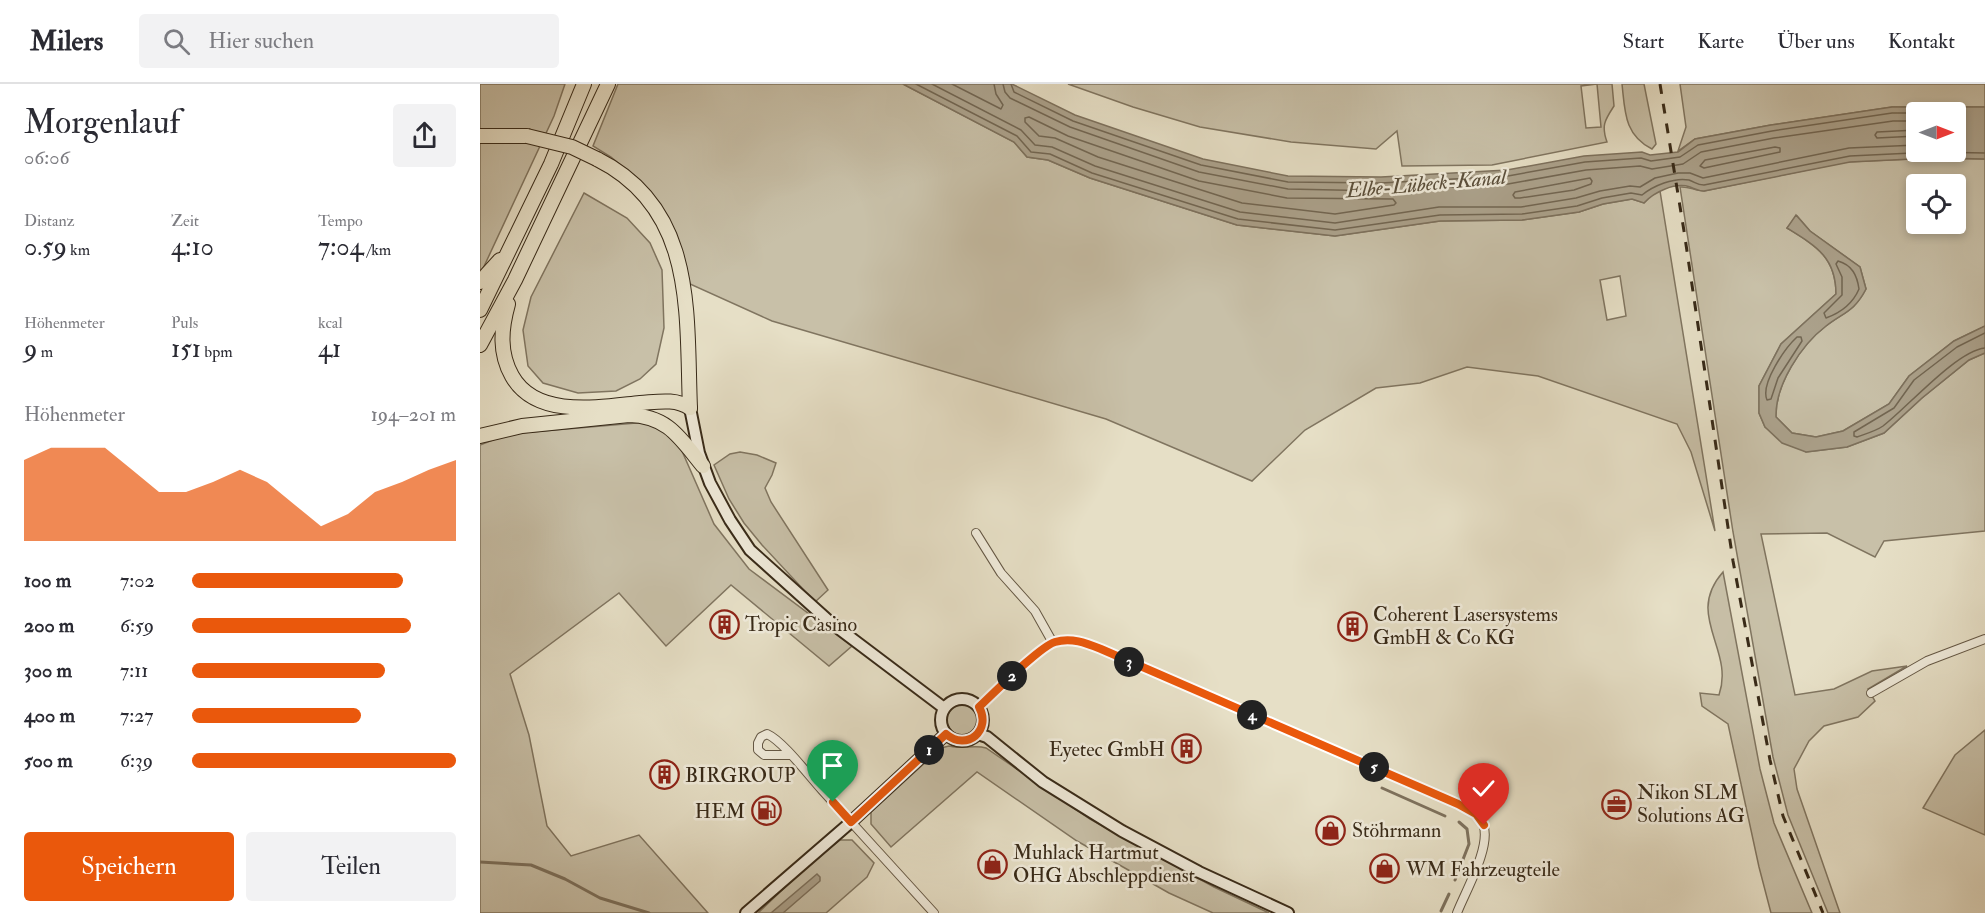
<!DOCTYPE html>
<html lang="de">
<head>
<meta charset="utf-8">
<style>
  :root { --surface:#fff; --page:#f2f2f3; --text:#2b2b33; --muted:#7c7c81; --line:#e1e1e2; --accent:#ea580c }
  body { margin:0; font-family:"IM FELL Double Pica",serif; background:var(--page); color:var(--text); height:100vh; display:flex; flex-direction:column; font-size:22px; white-space:nowrap }
  * { box-sizing:border-box; margin:0 }
  p { font-size:20px; color:var(--muted) }
  .icon { flex:none; width:33px; height:33px; fill:none; stroke:currentColor; stroke-width:2; stroke-linecap:round; stroke-linejoin:round }
  .map { position:relative; flex:1; overflow:hidden }
  .details { display:flex; flex-direction:column; background:var(--surface); width:480px }
  .details>* { flex:none }
  .needle { width:39px; rotate:90deg }
  .tools { position:absolute; left:1426px; top:18px; display:grid; gap:12px }
  .tools a { display:grid; place-items:center; width:60px; height:60px; border-radius:6px; background:var(--surface); box-shadow:0 3px 9px #0003; font-size:30px }
  .pin { position:absolute; display:grid; place-items:center; width:51px; height:51px; color:#fff; margin:-62px -26px; border-radius:50% 50% 50% 0; rotate:-45deg; box-shadow:0 0 6px #0007 }
  .pin .icon { rotate:45deg }
  .km { position:absolute; width:30px; height:30px; margin:-15px; border-radius:50%; background:#222; color:#fff; font-size:16px; line-height:30px; text-align:center }
  .round { display:grid; place-items:center; flex:none; width:63px; height:63px; border-radius:6px; background:var(--page) }
  .head { display:flex; align-items:center; justify-content:space-between; height:102px; padding:0 24px }
  h1 { font-size:33px; font-weight:600; line-height:45px }
  .metrics { display:grid; grid-template-columns:repeat(3,1fr); gap:9px; height:102px; padding:6px 24px }
  .metrics div { display:grid; align-content:center }
  .metrics b { font-size:26px; font-weight:600 }
  .metrics small { font-size:16px; font-weight:400 }
  .metrics p { font-size:16px }
  .chart { height:168px; padding:12px 24px }
  .chart p { display:flex; justify-content:space-between }
  .chart svg { width:100%; height:108px; margin-top:6px; fill:var(--accent); opacity:.7 }
  .primary-button { display:flex; gap:12px; margin-top:auto; padding:12px 24px }
  .primary-button a { flex:1; height:69px; border-radius:6px; background:var(--accent); color:#fff; font-size:24px; font-weight:600; line-height:69px; text-align:center }
  .primary-button a+a { background:var(--page); color:var(--text) }
  ul { padding:0 24px; list-style:none; font-size:20px }
  li { display:grid; grid-template-columns:96px 72px 1fr; align-items:center; height:45px }
  li i { height:15px; border-radius:8px; background:var(--accent) }
  header { display:flex; align-items:center; gap:36px; box-sizing:border-box; height:84px; padding:0 30px; background:var(--surface); border-bottom:2px solid var(--line) }
  header strong { font-size:28px }
  nav { display:flex; gap:33px; margin-inline-start:auto; font-size:21px }
  .search { width:420px; height:54px; background:var(--page); display:flex; align-items:center; gap:15px; box-sizing:border-box; padding:0 21px; border-radius:6px; color:var(--muted); font-size:22px }
  main { display:flex; flex:1; min-height:0 }
  .map>svg:first-child { display:block }
  .green { fill:#c8c0a8; stroke:#807560; stroke-width:1.5; fill-rule:evenodd }
  .water { fill:#aba18b; stroke:#7d715d; stroke-width:1.5; fill-rule:evenodd }
  .lines { fill:none; stroke-linecap:round; stroke-linejoin:round }
  .shore { stroke:#726652; stroke-width:1.5 }
  .stream { stroke:#7d715d; stroke-width:3 }
  .street-casing { stroke:#645744; stroke-width:10 }
  .secondary-casing { stroke:#382a18; stroke-width:14 }
  .highway-casing { stroke:#382a18; stroke-width:16 }
  .street { stroke:#efeada; stroke-width:8 }
  .secondary { stroke:#efeada; stroke-width:10 }
  .highway { stroke:#e6dfc6; stroke-width:14 }
  .rail { stroke:#382a18; stroke-width:3; stroke-dasharray:10 10; stroke-linecap:butt }
  .highway-bridge-casing { stroke:#382a18; stroke-width:16; stroke-linecap:butt }
  .highway-bridge { stroke:#e6dfc6; stroke-width:14 }
  .route-casing { stroke:#fff; stroke-width:12 }
  .route { stroke:#ea580c; stroke-width:8 }
  .labels { text-anchor:middle; dominant-baseline:central; stroke-width:5; stroke-linejoin:round; paint-order:stroke }
  .poi-label { font-size:20px; fill:#382a18; stroke:#efeada; text-anchor:start }
  .water-label { font-size:21px; font-style:italic; fill:#5a4e3a; stroke:#efeada }
</style>
</head>
<body>
<header>
<strong>Milers</strong>
<div class="search"><svg class="icon" aria-label="search" viewBox="0 0 24 24"><circle cx="10" cy="10" r="6"/><path d="M15 15l6 6"/></svg>Hier suchen</div>
<nav><a>Start</a><a>Karte</a><a>Über uns</a><a>Kontakt</a></nav>
</header>
<main>
<section class="details">
<div class="head"><div><h1>Morgenlauf</h1><p>06:06</p></div><a class="round"><svg class="icon" aria-label="share" viewBox="0 0 24 24"><path d="M12 15V3M7 8l5-5 5 5M5 13v7h14v-7"/></svg></a></div>
<div class="metrics">
<div><p>Distanz</p><b>0.59<small> km</small></b></div>
<div><p>Zeit</p><b>4:10</b></div>
<div><p>Tempo</p><b>7:04<small> /km</small></b></div>
</div>
<div class="metrics">
<div><p>Höhenmeter</p><b>9<small> m</small></b></div>
<div><p>Puls</p><b>151<small> bpm</small></b></div>
<div><p>kcal</p><b>41</b></div>
</div>
<div class="chart"><p><span>Höhenmeter</span>194–201 m</p>
<svg viewBox="0 0 160 44" preserveAspectRatio="none"><path d="M0 44V11L10 6L20 6L30 6L40 15L50 24L60 24L70 20L80 15L90 20L100 29L110 38L120 33L130 24L140 20L150 15L160 11V44z"/></svg>
</div>
<ul>
<li><b>100 m</b>7:02<i style="width:80%"></i></li>
<li><b>200 m</b>6:59<i style="width:83%"></i></li>
<li><b>300 m</b>7:11<i style="width:73%"></i></li>
<li><b>400 m</b>7:27<i style="width:64%"></i></li>
<li><b>500 m</b>6:39<i style="width:100%"></i></li>
</ul>
<div class="primary-button"><a>Speichern</a><a>Teilen</a></div>
</section>
<div class="map">
<svg width="1505" height="829" viewBox="0 0 1505 829">
  <rect width="100%" height="100%" fill="#e6dfc6"/>
  <filter id="stains"><feTurbulence type="fractalNoise" baseFrequency=".00333" numOctaves="4"/><feColorMatrix values="0 0 0 0 .2 0 0 0 0 .09 0 0 0 0 .02 0 0 0 .5 -.17"/></filter>
  <radialGradient id="worn" r=".72"><stop offset=".6" stop-color="#630" stop-opacity="0"/><stop offset="1" stop-color="#630" stop-opacity=".3"/></radialGradient>
  <g class="green">
    <path d="M0,0H85L74,32L0,191Z"/>
    <path d="M138,0H423L534,58L547,73L568,76L610,94L757,141L855,152L960,137L1042,136L1099,128L1123,120L1152,115L1164,119L1172,110L1180,107L1235,447L1211,368L1197,340L1058,292L987,283L940,299L896,304L825,346L772,397L626,335L292,237L210,200L204,175L151,90L131,73L113,62ZM1140,192L1146,232L1127,236L1120,196Z"/>
    <path d="M588,0H1117L1101,2L1106,44L1121,43L1117,0H1132L1134,22C1125,36 1121,41 1127,58L1012,81L922,82L917,47L896,65L811,58L720,43L653,23Z"/>
    <path d="M1142,0H1164L1176,60L1172,65C1144,51 1145,27 1142,0Z"/>
    <path d="M1200,0H1505V23H1412L1291,41L1215,55L1198,67L1206,43Z"/>
    <path d="M1453,74L1505,75V242L1474,257L1429,292L1409,320L1363,347L1336,353L1312,349L1296,333C1295,301 1321,261 1346,242C1364,228 1374,228 1386,205L1380,183L1330,147L1317,132L1307,144C1336,162 1356,173 1356,210L1301,260L1279,302V329L1285,343L1326,368L1367,363L1404,349L1442,314L1489,276L1505,269V447L1404,457L1395,473L1347,449L1281,450L1315,611L1354,605L1392,587L1427,582L1388,605L1395,617L1378,633L1344,642L1329,657L1314,685L1317,705L1360,829H1348L1308,731L1293,673L1253,448L1200,103C1209,102 1215,107 1224,107L1366,78ZM1437,100H1476V140H1437Z"/>
    <path d="M104,109L147,134L170,159L182,186L184,244L176,280L160,295L136,307L98,309L63,299L48,282L43,246L51,213Z"/>
    <path d="M168,338L186,345L198,358L234,440L269,485L372,562L349,582L251,501L186,562L139,509L30,590L49,651L67,742L91,772L159,751L228,829H0V361L28,350Z"/>
    <path d="M260,368L277,371L296,379L292,391L285,404L291,418L348,506L335,518L282,461L264,439L249,415L234,381L250,370Z"/>
    <path d="M1243,488L1280,685L1294,739L1332,829H1291L1279,783L1248,640L1222,622L1220,609L1239,611C1255,565 1204,532 1243,488Z"/>
    <circle cx="483" cy="636" r="16"/>
    <path d="M1505,646V751L1443,724L1475,671Z"/>
    <path d="M469,662C483,666 494,660 506,664L610,735L734,803L789,829H733L689,809L597,757L497,688L411,763L391,740V728L461,664Z"/>
    <path d="M360,756H372L394,779L387,793L346,829H278L324,785Z"/>
  </g>
  <g class="water">
    <path d="M423,0H532L595,31L723,75L808,92L901,93L1027,86L1104,72L1162,68L1170,71L1198,68L1215,55L1291,41L1412,23H1505V75L1453,74L1370,78L1224,107C1218,107 1215,105 1210,103C1195,98 1174,108 1164,119L1152,115L1123,120L1099,128L1042,136L960,137L855,152L757,141L610,94L568,76L547,73L534,58ZM1437,28H1476V68H1437Z"/>
    <path d="M1316,131L1330,147L1380,183L1386,205C1374,228 1364,228 1346,242C1321,261 1295,301 1296,333L1312,349L1336,353L1363,347L1409,320L1429,292L1474,257L1505,242V269L1489,276L1442,314L1404,349L1367,363L1326,368L1302,359L1285,343L1279,329V302L1301,260L1356,210C1356,173 1336,162 1307,144Z"/>
    <path d="M337,790L340,793V797L303,829H291Z"/>
  </g>
  <g class="lines">
    <g class="shore">
      <path d="M436,0L537,52L551,68L570,70L612,89L758,135L855,146L960,131L1042,130L1097,122L1122,114L1151,109L1162,111C1173,102 1194,93 1209,96C1215,98 1217,101 1224,101L1370,72L1453,68L1505,69"/>
      <path d="M452,0L541,46L555,61L572,63L615,82L760,128L855,139L959,123H1041L1096,114L1120,107L1150,102L1160,103L1175,94L1198,89H1210L1223,94L1369,64L1437,61"/>
      <path d="M472,0L521,25L523,21L516,10L514,0"/>
      <path d="M523,0L525,8L530,14L590,43L719,88L808,105L902,107L1028,100L1106,86L1160,82L1172,85L1203,80L1221,68L1294,54L1413,37H1437"/>
      <path d="M531,0L534,8L593,37L721,81L808,98L901,99L1028,92L1105,78L1161,74L1171,77L1200,73L1218,61L1292,47L1412,29H1437"/>
      <path d="M549,33L588,52L719,97L807,114L913,115L916,119L914,121L855,130L762,119L618,73L575,54L559,52L545,38V34Z"/>
      <path d="M1437,46L1397,48L1395,51L1397,54L1437,52"/>
      <path d="M1295,63L1300,64V68L1224,84L1220,82L1225,76Z"/>
      <path d="M1110,94L1112,97L1111,100L1094,106L1040,114H1035L1033,111L1035,108Z"/>
      <path d="M1358,177C1372,181 1377,191 1379,205C1373,219 1360,229 1346,234L1344,229L1362,211V193L1356,180Z"/>
      <path d="M1505,249L1477,263L1434,296L1414,324L1374,348V352L1377,353C1385,350 1396,347 1403,342C1427,324 1476,267 1505,264"/>
      <path d="M1317,253H1321L1322,257L1298,294L1291,315L1287,316C1280,300 1305,264 1317,253Z"/>
    </g>
    <g class="stream">
      <path d="M902,704L965,732"/>
      <path d="M0,778L51,781L85,795L120,814L169,829"/>
      <path d="M975,796L989,760L987,745L979,738"/>
      <path d="M961,827L969,810"/>
    </g>
    <defs>
      <g id="street">
        <path d="M496,449L521,489L555,527L573,559"/>
        <path d="M1391,609L1447,577L1505,555"/>
        <path d="M499,623C513,610 559,563 575,558C591,553 606,559 621,565L978,720C988,725 999,730 1003,740C1012,762 985,808 977,829"/>
        <path d="M310,671H284L278,666V659L281,653L287,650C303,657 329,692 342,706C379,747 417,788 454,829"/>
      </g>
      <g id="secondary">
        <path d="M210,324L219,369L230,399L250,436L270,466L350,538L464,624"/>
        <circle cx="482" cy="636" r="21"/>
        <path d="M498,650L507,653L563,698L642,747L719,788L808,829"/>
        <path d="M266,829L371,738L466,650"/>
      </g>
      <g id="highway">
        <path d="M0,52H47"/>
        <path d="M117,75C217,125 206,230 210,324"/>
        <path d="M0,198L20,176"/>
        <path d="M28,220C21,245 19,269 32,292C56,335 120,323 160,319C177,318 195,314 210,324"/>
        <path d="M0,226L71,80L104,0"/>
        <path d="M0,261L35,196L128,0"/>
        <path d="M0,352L42,342L149,331C188,332 200,354 223,382"/>
      </g>
    </defs>
    <use href="#street" class="street-casing"/>
    <use href="#secondary" class="secondary-casing"/>
    <use href="#highway" class="highway-casing"/>
    <use href="#street" class="street"/>
    <use href="#secondary" class="secondary"/>
    <use href="#highway" class="highway"/>
    <path class="rail" d="M1180,0L1204,147L1253,477L1290,676L1303,732L1343,829"/>
    <defs>
      <path id="highway-bridge" d="M47,52L92,63L117,75"/>
    </defs>
    <use href="#highway-bridge" class="highway-bridge-casing"/>
    <use href="#highway-bridge" class="highway-bridge"/>
  </g>
  <g class="lines">
    <defs>
      <path id="route" d="M353,718L371,738L466,650C487,668 512,646 499,623C514,609 559,563 575,558C591,553 606,559 621,565L978,720L996,730L1004,741"/>
    </defs>
    <use href="#route" class="route-casing"/>
    <use href="#route" class="route"/>
  </g>
  <defs>
    <symbol id="building-ring" viewBox="-11 -11 22 22"><circle r="9.5" fill="#efeada" stroke="#8f2418" stroke-width="1.5"/><path d="M-4-6H4V6H1V3H-1V6H-4ZM-2.5-4.3h1.7v1.8h-1.7ZM.8-4.3h1.7v1.8H.8ZM-2.5-1h1.7V.8h-1.7ZM.8-1h1.7V.8H.8Z" fill="#8f2418"/></symbol>
    <symbol id="office-ring" viewBox="-11 -11 22 22"><circle r="9.5" fill="#efeada" stroke="#8f2418" stroke-width="1.5"/><path d="M-6-3h4V-5.5h4V-3h4V5H-6ZM-1-4.5V-3h2v-1.5ZM-6 0V1H6V0Z" fill="#8f2418"/></symbol>
    <symbol id="fuel-ring" viewBox="-11 -11 22 22"><circle r="9.5" fill="#efeada" stroke="#8f2418" stroke-width="1.5"/><path d="M-5.5-6h7V0h2V4h1.3V-2.5L3-4.5l.8-.8L6-3V5H2.5V1h-1V6h-7ZM-4.2-4.7v3.2H.2V-4.7Z" fill="#8f2418"/></symbol>
    <symbol id="shop-ring" viewBox="-11 -11 22 22"><circle r="9.5" fill="#efeada" stroke="#8f2418" stroke-width="1.5"/><path d="M-5-2.5h2.3a2.7 3.5 0 0 1 5.4 0H5L5.5 6h-11ZM-1.5-2.5h3a1.5 2.3 0 0 0-3 0Z" fill="#8f2418"/></symbol>
  </defs>
  <g fill-rule="evenodd">
    <use href="#building-ring" x="228" y="524" width="33" height="33"/>
    <use href="#building-ring" x="856" y="526" width="33" height="33"/>
    <use href="#building-ring" x="690" y="648" width="33" height="33"/>
    <use href="#building-ring" x="168" y="674" width="33" height="33"/>
    <use href="#office-ring" x="1120" y="704" width="33" height="33"/>
    <use href="#fuel-ring" x="270" y="710" width="33" height="33"/>
    <use href="#shop-ring" x="834" y="730" width="33" height="33"/>
    <use href="#shop-ring" x="496" y="764" width="33" height="33"/>
    <use href="#shop-ring" x="888" y="768" width="33" height="33"/>
  </g>
  <g class="labels">
    <g class="poi-label">
      <text x="893" y="530">Coherent Lasersystems<tspan x="893" dy="23">GmbH &amp; Co KG</tspan></text>
      <text x="265" y="540">Tropic Casino</text>
      <text x="685" y="665" text-anchor="end">Eyetec GmbH</text>
      <text x="205" y="691">BIRGROUP</text>
      <text x="1157" y="708">Nikon SLM<tspan x="1157" dy="23">Solutions AG</tspan></text>
      <text x="265" y="727" text-anchor="end">HEM</text>
      <text x="872" y="746">Stöhrmann</text>
      <text x="533" y="768">Muhlack Hartmut<tspan x="533" dy="23">OHG Abschleppdienst</tspan></text>
      <text x="926" y="785">WM Fahrzeugteile</text>
    </g>
    <g class="water-label">
      <text transform="translate(946 100) rotate(-5)">Elbe-Lübeck-Kanal</text>
    </g>
  </g>
  <rect width="100%" height="100%" filter="url(#stains)"/>
  <rect width="100%" height="100%" fill="url(#worn)"/>
</svg>
<div class="tools">
<a><svg class="needle" viewBox="-14 -14 28 28"><path d="M0-13l5 13h-10z" fill="#e53935"/><path d="M0 13l5-13h-10z" fill="#7c7c81"/></svg></a>
<a><svg class="icon" aria-label="locate" viewBox="0 0 24 24"><circle cx="12" cy="12" r="6"/><path d="M12 2v4M12 18v4M2 12h4M18 12h4"/></svg></a>
</div>
<div class="pin" style="left:353px;top:718px;background:#1e9e55"><svg class="icon" aria-label="arrive" viewBox="0 0 24 24"><path d="M6 21V4h12l-3 4 3 4H6"/></svg></div>
<div class="pin" style="left:1004px;top:741px;background:#d93025"><svg class="icon" aria-label="check" viewBox="0 0 24 24"><path d="M5 12l5 5 9-10"/></svg></div>
<b class="km" style="left:449px;top:666px">1</b>
<b class="km" style="left:532px;top:592px">2</b>
<b class="km" style="left:649px;top:578px">3</b>
<b class="km" style="left:772px;top:631px">4</b>
<b class="km" style="left:894px;top:683px">5</b>
</div>
</main>
</body>
</html>
